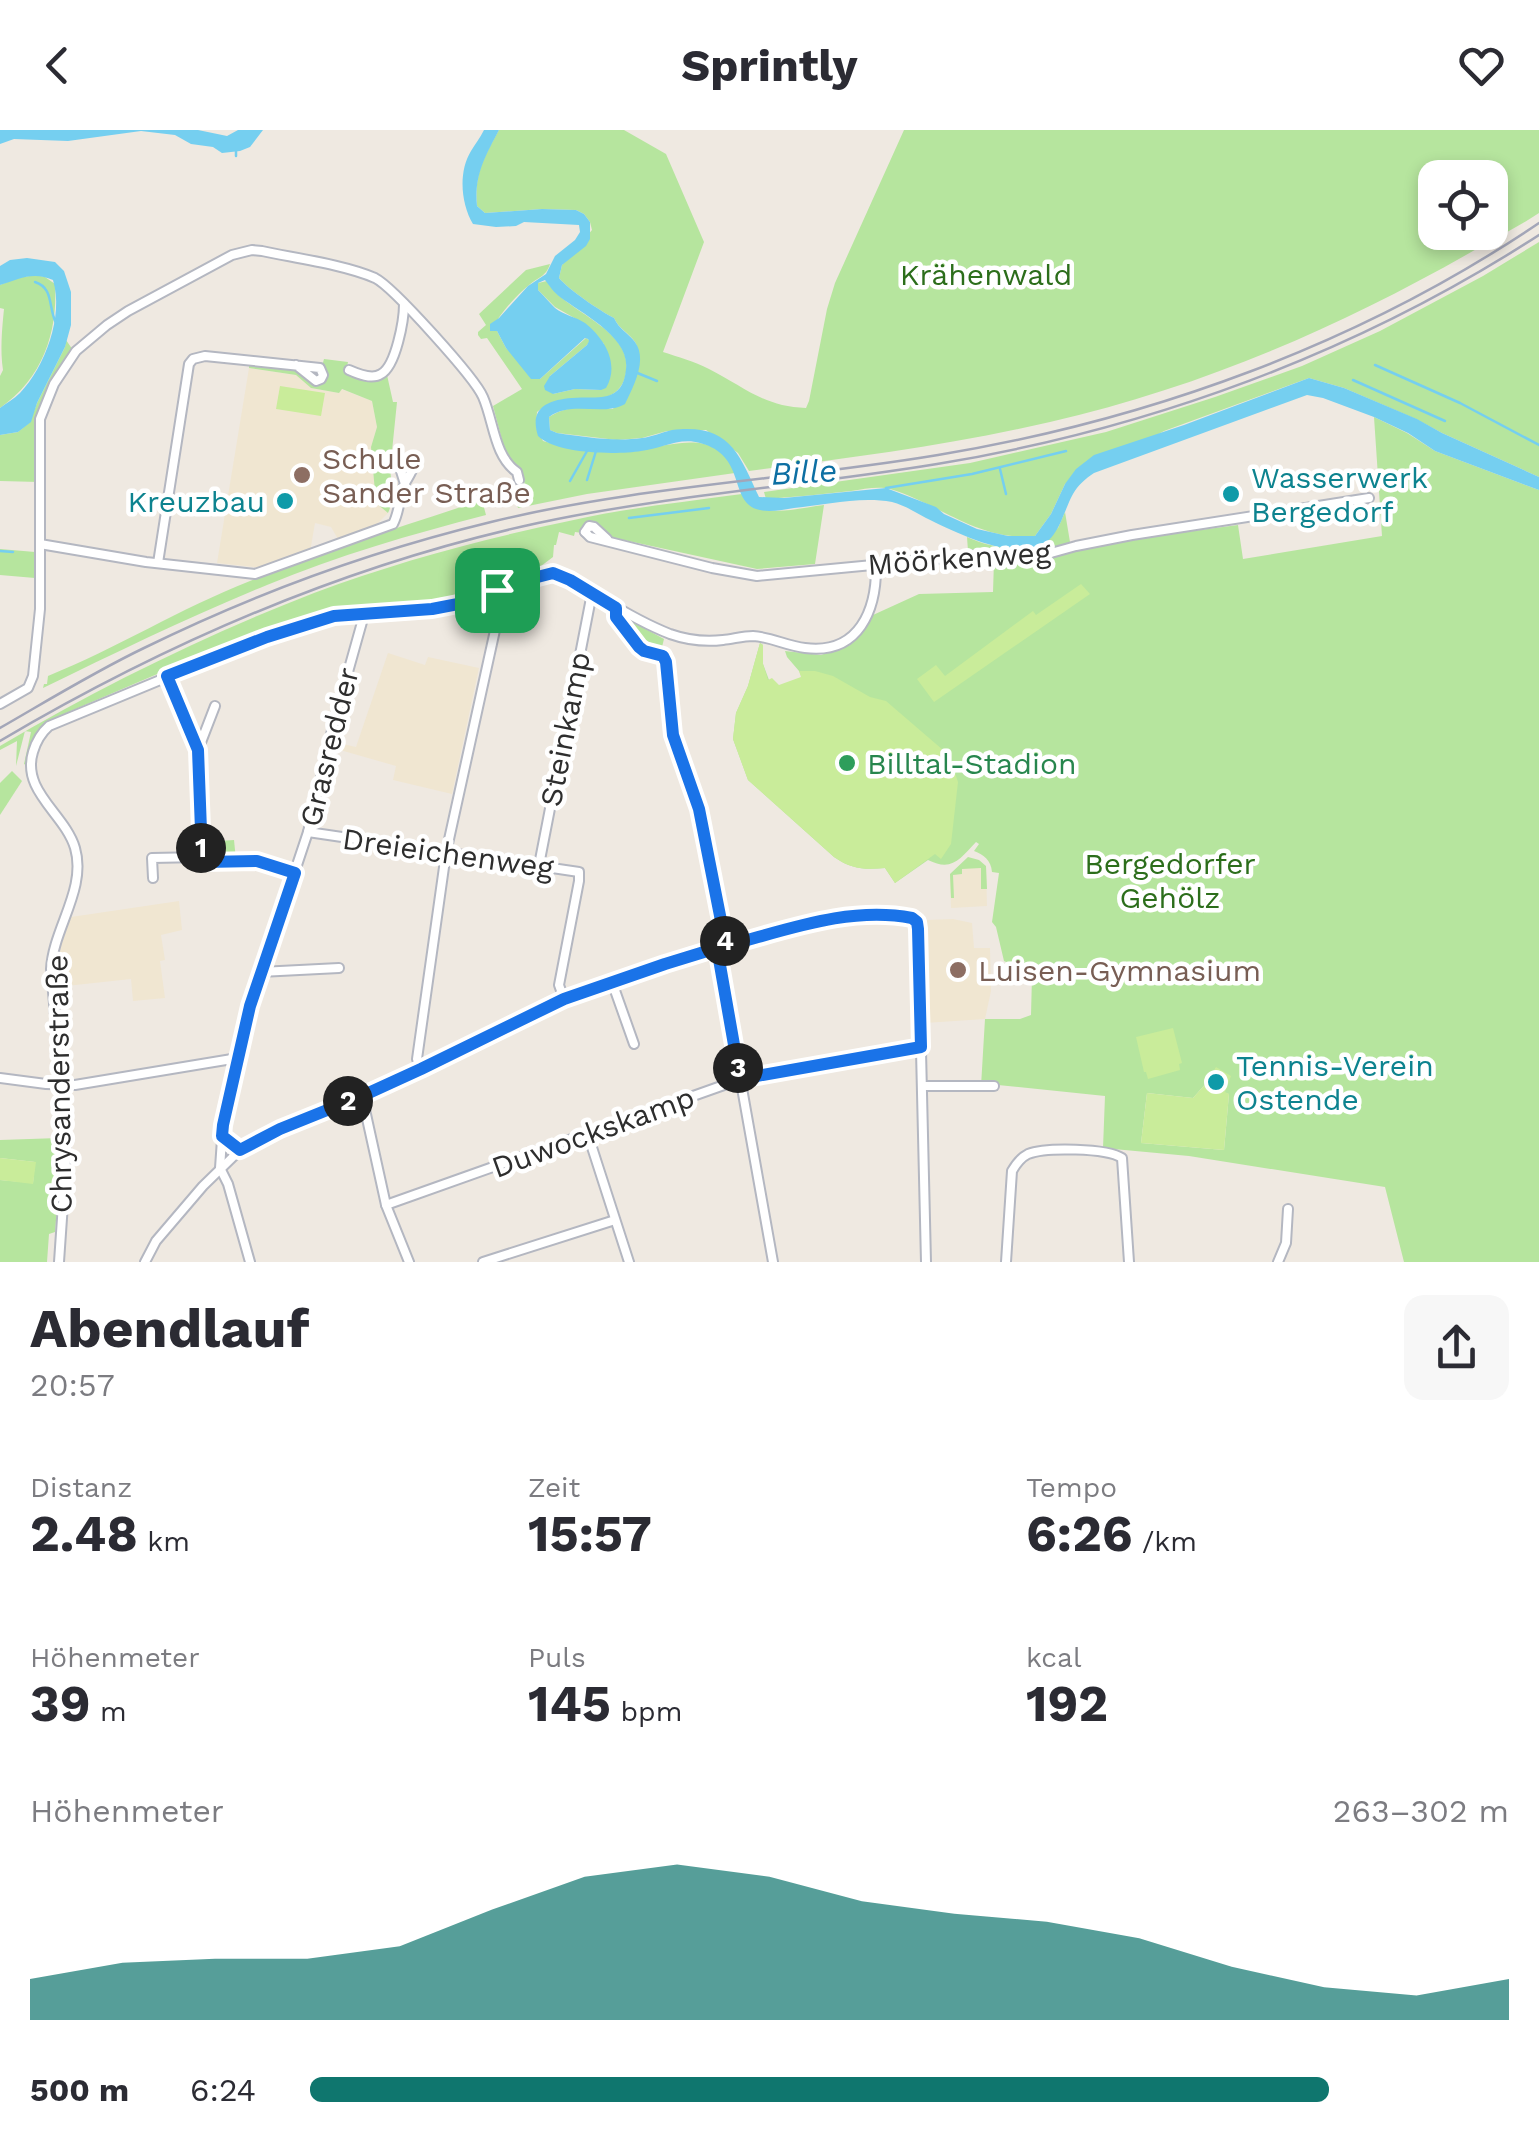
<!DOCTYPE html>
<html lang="de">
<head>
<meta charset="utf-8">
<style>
  :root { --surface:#fff; --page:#f7f7f7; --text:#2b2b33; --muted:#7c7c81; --accent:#0f766e }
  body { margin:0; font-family:"Work Sans",sans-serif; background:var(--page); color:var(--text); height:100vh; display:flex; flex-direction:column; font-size:38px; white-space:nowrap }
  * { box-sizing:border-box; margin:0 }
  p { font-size:32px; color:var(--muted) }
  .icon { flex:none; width:55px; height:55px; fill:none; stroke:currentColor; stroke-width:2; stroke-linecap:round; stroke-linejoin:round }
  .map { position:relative; height:1132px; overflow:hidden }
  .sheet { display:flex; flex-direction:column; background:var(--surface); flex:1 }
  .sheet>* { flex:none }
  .buttons { position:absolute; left:1418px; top:30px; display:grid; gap:20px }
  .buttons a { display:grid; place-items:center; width:90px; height:90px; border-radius:20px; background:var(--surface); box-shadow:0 5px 15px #0003; font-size:50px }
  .pin { position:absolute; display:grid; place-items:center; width:85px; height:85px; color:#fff; margin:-42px; border-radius:20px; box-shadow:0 5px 15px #0006 }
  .km { position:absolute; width:50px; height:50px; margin:-25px; border-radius:50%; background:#222; color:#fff; font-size:28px; line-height:50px; text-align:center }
  .round { display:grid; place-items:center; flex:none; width:105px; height:105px; border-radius:20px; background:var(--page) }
  .overview { display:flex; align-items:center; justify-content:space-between; height:170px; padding:0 30px }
  h1 { font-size:55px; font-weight:700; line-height:75px }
  .metrics { display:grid; grid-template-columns:repeat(3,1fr); gap:15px; height:170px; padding:10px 30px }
  .metrics div { display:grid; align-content:center }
  .metrics b { font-size:50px; font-weight:700 }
  .metrics small { font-size:28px; font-weight:400 }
  .metrics p { font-size:28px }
  .chart { height:280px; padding:20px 30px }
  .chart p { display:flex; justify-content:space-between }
  .chart svg { width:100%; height:180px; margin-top:10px; fill:var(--accent); opacity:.7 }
  ul { padding:0 30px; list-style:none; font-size:32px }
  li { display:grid; grid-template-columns:160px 120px 1fr; align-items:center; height:75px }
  li i { height:25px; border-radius:12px; background:var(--accent) }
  header { display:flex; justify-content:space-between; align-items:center; height:130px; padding:0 30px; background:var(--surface); font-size:45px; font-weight:700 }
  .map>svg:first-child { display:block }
  .education { fill:#f0e6d1 }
  .green { fill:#b6e59e; fill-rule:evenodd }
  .pitch { fill:#c9ec9a }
  .water { fill:#75cff0 }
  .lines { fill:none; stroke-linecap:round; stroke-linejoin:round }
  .stream { stroke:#75cff0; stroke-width:2.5 }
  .minor-casing { stroke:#b4b7c1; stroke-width:12 }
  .minor { stroke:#fff; stroke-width:8 }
  .tram { stroke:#a3a6b8; stroke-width:2.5 }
  .rail { stroke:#a3a6b8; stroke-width:2.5 }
  .route-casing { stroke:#fff; stroke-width:20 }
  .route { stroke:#1a73e8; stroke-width:12 }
  .education-dot { fill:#8d6e63; stroke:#fff; stroke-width:4 }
  .culture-dot { fill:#0f9aa8; stroke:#fff; stroke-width:4 }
  .leisure-dot { fill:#2e9e5b; stroke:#fff; stroke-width:4 }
  .labels { text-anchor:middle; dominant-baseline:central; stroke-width:9; stroke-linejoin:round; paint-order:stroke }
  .park-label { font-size:30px; fill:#2c6e1b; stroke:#fff }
  .education-label { font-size:30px; fill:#785e54; stroke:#fff; text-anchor:start }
  .culture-label { font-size:30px; fill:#0d838f; stroke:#fff; text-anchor:start }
  .street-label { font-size:30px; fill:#2e2e2e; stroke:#fff }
  .leisure-label { font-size:30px; fill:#27864d; stroke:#fff; text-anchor:start }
  .water-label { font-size:32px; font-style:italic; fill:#0d6fa3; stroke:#fff }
</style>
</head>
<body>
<header><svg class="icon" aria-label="back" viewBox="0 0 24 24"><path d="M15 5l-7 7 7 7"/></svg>Sprintly<svg class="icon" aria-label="heart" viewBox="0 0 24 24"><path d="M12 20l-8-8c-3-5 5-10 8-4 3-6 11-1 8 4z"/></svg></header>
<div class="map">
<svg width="1539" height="1132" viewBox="0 0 1539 1132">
  <rect width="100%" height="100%" fill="#efe9e1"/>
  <g class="education">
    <path d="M249,238L296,245L311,258L339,263L341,259L372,271L377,297L371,317L376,372L388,383L375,396L338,409L331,397L315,393L310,422L262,438L217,433Z"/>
    <path d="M388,523L425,535L428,527L479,538L452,664L393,650L396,636L333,618L334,612L356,617Z"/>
    <path d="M986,736L987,776L951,778L950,744L961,737Z"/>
    <path d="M179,771L182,800L161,805L165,830L160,831L165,868L133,871L131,849L57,857L56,847L61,815L71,787Z"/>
    <path d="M953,789L972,793L974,818H990L991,861L985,889L925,893L926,790Z"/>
  </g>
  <g class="green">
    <path d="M499,0H624L666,24L704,112L663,222C678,227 694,231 709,239C743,256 764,277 806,278L809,271L827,179L835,153L904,0H1539V83C1518,97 1495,108 1473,121C1338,198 1202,257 1050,292C951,315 850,328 749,341L738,323L706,300L667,301L642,308L617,310L557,303L550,300L549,287C568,274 592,277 613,279C623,261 647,232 635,212C629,203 619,199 614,188C600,181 568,159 559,148L562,135L592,100L590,92L584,84L576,80L542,79L485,83L477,76C474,44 484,27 499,0ZM1435,48H1490V102H1435Z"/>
    <path d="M1539,112V347L1442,303L1416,289L1344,258L1309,248L1164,301L1065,354L1051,384L1035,406C979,412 940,374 890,359C878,356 864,359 851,361C823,364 795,367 766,369L764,362L970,333L1106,302L1215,267L1302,236L1380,201L1483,146Z"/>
    <path d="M550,134C546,147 538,147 528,156C517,165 496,187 493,200L497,201L506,218L540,249L586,208L590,211L587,215L550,246L553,264L575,259L601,260L604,214L585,194L555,177L538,160V153L547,151C564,183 639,200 625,247C623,255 618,261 611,265C590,276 563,260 537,282L536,297L543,311C569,319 595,323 622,322C660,321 716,291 735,343L587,364L518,378L512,360L528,366C525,359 523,343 521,339C517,333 510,332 506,325L493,276L522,259L487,208L481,209L478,205V202L486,195L479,184L526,140Z"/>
    <path d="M36,145L45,147L55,154C58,203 42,249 0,278V246L3,240C0,220 2,199 4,179L0,178V155L17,148Z"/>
    <path d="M66,210L75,223L42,281L39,352L0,351V305L18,302L30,292L37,273L65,217Z"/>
    <path d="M324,229L348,232L346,241C359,248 374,252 387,245L393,272H397L392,321L400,329L391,331C388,351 398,361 388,383L376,373L371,317L377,297L372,271L342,259L339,263L311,258L296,245L249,238V235L295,239L312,252L321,253C327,248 328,241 322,236Z"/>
    <path d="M1374,287L1407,303L1435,321L1539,360V1132H1404L1385,1057L1189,1026L1103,1018L1105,966L998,955L981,956L985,889H1020L1031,885L1032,846L1029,842L1004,831L996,797L992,792L999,743L992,742C991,730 984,725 974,721L979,714L976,712C960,729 952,742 928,730L895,753L885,738C865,740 851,739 834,727L748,650L733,609L736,583L748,556L760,513L763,515V534L769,550L888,716L799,541L787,527L785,521L821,525L850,515L873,485L919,464L993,462L994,431L1023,433L1042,431L1075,419L1117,411L1238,395L1243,429L1382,406ZM1216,938L1225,963L1229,964L1224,1020L1141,1013L1147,963L1193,968L1208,951Z"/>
    <path d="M742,364C758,391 797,378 824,375L815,434L757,439L610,407L596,393L585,395L582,403L575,402L574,406L559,402L556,415H554L553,427L541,436L429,473L362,479L300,491L162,542L52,589C33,603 32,613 26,635L24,634L31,602L25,601L16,636L17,611L0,620V616C100,557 205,505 314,463C396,432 483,409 569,391C626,378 684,372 742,364Z"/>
    <path d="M482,370L486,385C412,404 337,426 267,455C191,486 117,522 43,558L44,554H47L48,546C117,518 181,478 250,451C326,420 404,396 482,370Z"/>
    <path d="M1065,382L1070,412L1036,423L968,421L967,407C1007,425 1021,415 1058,398Z"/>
    <path d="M0,419L35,422V448L0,445Z"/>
    <path d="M627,489L664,509L662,517C642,510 638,508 625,490Z"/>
    <path d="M12,641L22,651L0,685V653Z"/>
    <path d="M234,710L236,730L208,729L205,723L204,712Z"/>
    <path d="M968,727L979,730L986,736L987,759H981V738L962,739V744L953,745L954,768H951L950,744Z"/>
    <path d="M59,1008C60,1040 58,1071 55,1102L49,1104L47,1132H0V1050L33,1053L35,1032L0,1028V1010Z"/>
  </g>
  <g class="pitch">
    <path d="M280,256L325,263L321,286L276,279Z"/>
    <path d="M1081,454L1090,464L934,572L917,549L936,535L945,546L1033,481L1036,485Z"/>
    <path d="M760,513L763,515V534L768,550L772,548L779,555L801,547L799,541H815L833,546L870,567L886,571L943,620L951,631L958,652L951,714L941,729L935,724L895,753L885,738C865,740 851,739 834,727L748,650L733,609L736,583L748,556Z"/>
    <path d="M1173,898L1182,933L1179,934L1180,940L1148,949L1146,942H1144L1136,907Z"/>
    <path d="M1216,937L1231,946L1225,962L1229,964L1224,1020L1141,1013L1147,963L1193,968L1208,951Z"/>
    <path d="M0,1028L36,1032L33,1054L0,1050Z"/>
  </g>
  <g class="water">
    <path d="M0,0H198L227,6L238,0H263L250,17L240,21L222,23L213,17L191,14L175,5L141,1L68,11L14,9L0,14Z"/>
    <path d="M484,0H499C485,27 474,45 477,76L485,83L542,79L576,80L584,84L590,92V109L586,116L562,135L559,148C568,159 600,181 614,188C619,199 628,203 635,212C648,230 633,257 625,274C602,287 573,270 549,287L550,300L557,303C585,307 614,312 642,308C652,307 662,302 672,300C729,293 739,323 759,367L784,368L886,358L936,377L944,384L977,399L1008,406H1035L1051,384L1065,354L1076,339L1094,325L1184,295L1309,248L1344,258L1417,289L1442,303L1539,347V360L1435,321L1408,303L1374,287L1323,268L1307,265L1094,343C1085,349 1078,355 1073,364C1062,384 1059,411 1035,418C1002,426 955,402 926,388C915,382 904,375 892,372C860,366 825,375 794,378C782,380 767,383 756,379C729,369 746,325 700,313C679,307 661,319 641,321C616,325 556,324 538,306C529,278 547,270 572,268C597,266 623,274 626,239C630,207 581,183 560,167C554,163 549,155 545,150L538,153V160C544,166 549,172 555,178C564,185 576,187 585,193C605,209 620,234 606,258L601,260L575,259L553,264L545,260L544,256L550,246L587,215L589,211L588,209L585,208L540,249H531L506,218L497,201H490V194L499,188L528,156L546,144L555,126L575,110L580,102L579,95L524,92L516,96L496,97L473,94C461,74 458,42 471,21C475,14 480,8 484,0Z"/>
    <path d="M27,128L55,132L64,141L71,162V195L65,217L37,273L31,292L18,302L0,305V278C6,273 14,269 20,263C45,237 64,186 53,150C33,141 19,149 0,155V136L10,130Z"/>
  </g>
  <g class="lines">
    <g class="stream">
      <path d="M236,21V26"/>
      <path d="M35,152C54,158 48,177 56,193"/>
      <path d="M1375,235L1460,273L1539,315"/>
      <path d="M635,242L657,251"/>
      <path d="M1353,250L1445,291"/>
      <path d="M1000,339L1006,364"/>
      <path d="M587,350L596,321"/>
      <path d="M570,351L587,321"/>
      <path d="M886,358L972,344L1066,321"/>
      <path d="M629,388L709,378"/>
      <path d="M0,421L13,422"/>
    </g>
    <defs>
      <g id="minor">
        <path d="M349,240C358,244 372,250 381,244C396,236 404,190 404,174"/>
        <path d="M585,402L590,407L712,438L757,446L978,425L1033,428L1076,416L1132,405L1369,368"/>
        <path d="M585,402L589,396L594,397L607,409"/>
        <path d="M40,414L146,432L255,444L393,394C400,381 399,366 405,353C408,348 411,343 413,338L408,334H403L400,338L405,354"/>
        <path d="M158,433L189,234L193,229L205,226L320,238L323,245L321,249L316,251L296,235"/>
        <path d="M616,478L617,487L639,517L645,521L663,526L666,531L673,605L690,649L699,679L726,816"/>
        <path d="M167,546L198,620L202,727L205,732L257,731L295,743"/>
        <path d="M0,574L28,558L33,546L40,479V289L54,254L76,221L107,195L128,181L232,125L252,120L262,121C295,128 346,135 375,148C393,157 475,248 483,267C494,292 494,326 517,342L519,350"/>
        <path d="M198,620L215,576"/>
        <path d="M308,702L579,742V751L559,855L564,869"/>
        <path d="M539,735L592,463"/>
        <path d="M153,748L152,728L202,727"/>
        <path d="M717,818L773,1132"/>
        <path d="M260,842L339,838"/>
        <path d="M612,852L634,914"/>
        <path d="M421,939L417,929L446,723L501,473L497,461"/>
        <path d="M0,948L46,954L75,955L238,928"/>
        <path d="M922,956H994"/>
        <path d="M362,966L386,1075L409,1132"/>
        <path d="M588,1005L629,1132"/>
        <path d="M386,1075L741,949L921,917"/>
        <path d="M59,1132L66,1030L64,988L51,839C53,799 87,759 75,718C65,684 21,661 33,622C36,612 41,603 49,596L240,517L334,486C349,483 364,486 379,485C407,483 435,480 462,473C485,466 535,440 556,444C572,447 589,461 603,469C624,482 647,495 670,504C687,510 706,512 723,510C733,509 743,506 753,506C771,507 787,516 805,518C859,525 877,480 876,434"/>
        <path d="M145,1132L156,1111L203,1056L240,1020L280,999L421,939L564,869L665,834L834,787H910L918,794L926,1132"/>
        <path d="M250,1132L228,1054L220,1038L223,995L250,876L308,702L334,592L364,485"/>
        <path d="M483,1132L615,1090"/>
        <path d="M1006,1132L1012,1041C1016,1034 1020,1028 1028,1024C1045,1017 1107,1018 1122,1028L1129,1132"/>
        <path d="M1278,1132L1286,1113L1288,1079"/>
      </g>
    </defs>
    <use href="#minor" class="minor-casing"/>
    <use href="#minor" class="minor"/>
    <path class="tram" d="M0,598C47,571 94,542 144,518C254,464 371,421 491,392C637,356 789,350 938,325C1150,290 1360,214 1539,93"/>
    <path class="rail" d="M0,611C166,513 349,434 538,393C669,365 804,356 937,334C1150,299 1357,223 1539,105"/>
  </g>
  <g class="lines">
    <defs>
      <path id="route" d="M553,443L570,450L616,478V487L639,517L644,521L663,526L666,532L673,605L699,679L726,816C787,800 849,776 912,788L917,792L918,799L921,917L740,949L717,818L665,834L564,869L421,939L362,966L280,999L240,1020L222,1006L223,995L250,876L295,743L257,731L205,732L202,727L198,620L167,546L267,507L334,486L432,479L458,474L522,451Z"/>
    </defs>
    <use href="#route" class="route-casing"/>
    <use href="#route" class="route"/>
  </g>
  <g class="education-dot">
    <circle cx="302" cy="345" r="10"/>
    <circle cx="958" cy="840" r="10"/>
  </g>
  <g class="culture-dot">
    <circle cx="1231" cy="364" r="10"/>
    <circle cx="285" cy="371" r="10"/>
    <circle cx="1216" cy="952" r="10"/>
  </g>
  <circle class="leisure-dot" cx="847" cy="633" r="10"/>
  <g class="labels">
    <g class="park-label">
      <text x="986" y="144">Krähenwald</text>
      <text x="1170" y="733">Bergedorfer<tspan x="1170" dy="34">Gehölz</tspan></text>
    </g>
    <g class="education-label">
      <text x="322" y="328">Schule<tspan x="322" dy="34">Sander Straße</tspan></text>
      <text x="978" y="840">Luisen-Gymnasium</text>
    </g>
    <g class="culture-label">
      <text x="1251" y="347">Wasserwerk<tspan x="1251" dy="34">Bergedorf</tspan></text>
      <text x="265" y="371" text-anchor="end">Kreuzbau</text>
      <text x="1236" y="935">Tennis-Verein<tspan x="1236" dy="34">Ostende</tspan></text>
    </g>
    <g class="street-label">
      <text transform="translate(959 428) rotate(-4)">Möörkenweg</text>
      <text transform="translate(565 599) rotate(-79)">Steinkamp</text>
      <text transform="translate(329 617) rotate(-76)">Grasredder</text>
      <text transform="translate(448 723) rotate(8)">Dreieichenweg</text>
      <text transform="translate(59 954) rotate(-91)">Chrysanderstraße</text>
      <text transform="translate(593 1002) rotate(-20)">Duwockskamp</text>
    </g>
    <g class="leisure-label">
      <text x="867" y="633">Billtal-Stadion</text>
    </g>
    <g class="water-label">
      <text transform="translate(804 342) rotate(-3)">Bille</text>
    </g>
  </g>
</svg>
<div class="buttons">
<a><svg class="icon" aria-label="locate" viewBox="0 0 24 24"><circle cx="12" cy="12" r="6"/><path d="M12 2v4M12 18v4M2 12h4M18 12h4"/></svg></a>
</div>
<div class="pin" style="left:497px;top:460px;background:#1e9e55"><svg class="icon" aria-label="arrive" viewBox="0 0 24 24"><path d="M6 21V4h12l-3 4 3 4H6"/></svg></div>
<b class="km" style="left:201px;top:718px">1</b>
<b class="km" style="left:348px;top:971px">2</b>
<b class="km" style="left:738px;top:938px">3</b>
<b class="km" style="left:725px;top:811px">4</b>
</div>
<section class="sheet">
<div class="overview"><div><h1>Abendlauf</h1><p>20:57</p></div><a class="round"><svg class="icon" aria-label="share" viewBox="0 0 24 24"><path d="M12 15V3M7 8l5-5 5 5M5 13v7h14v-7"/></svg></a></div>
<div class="metrics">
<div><p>Distanz</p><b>2.48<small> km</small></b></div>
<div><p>Zeit</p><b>15:57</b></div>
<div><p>Tempo</p><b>6:26<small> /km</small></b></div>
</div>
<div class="metrics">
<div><p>Höhenmeter</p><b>39<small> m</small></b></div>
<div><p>Puls</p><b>145<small> bpm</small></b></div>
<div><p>kcal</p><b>192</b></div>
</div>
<div class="chart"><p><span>Höhenmeter</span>263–302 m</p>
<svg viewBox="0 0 160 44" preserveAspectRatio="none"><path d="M0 44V34L10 30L20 29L30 29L40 26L50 17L60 9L70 6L80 9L90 15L100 18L110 20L120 24L130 31L140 36L150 38L160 34V44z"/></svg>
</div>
<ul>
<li><b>500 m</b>6:24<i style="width:85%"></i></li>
</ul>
</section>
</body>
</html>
